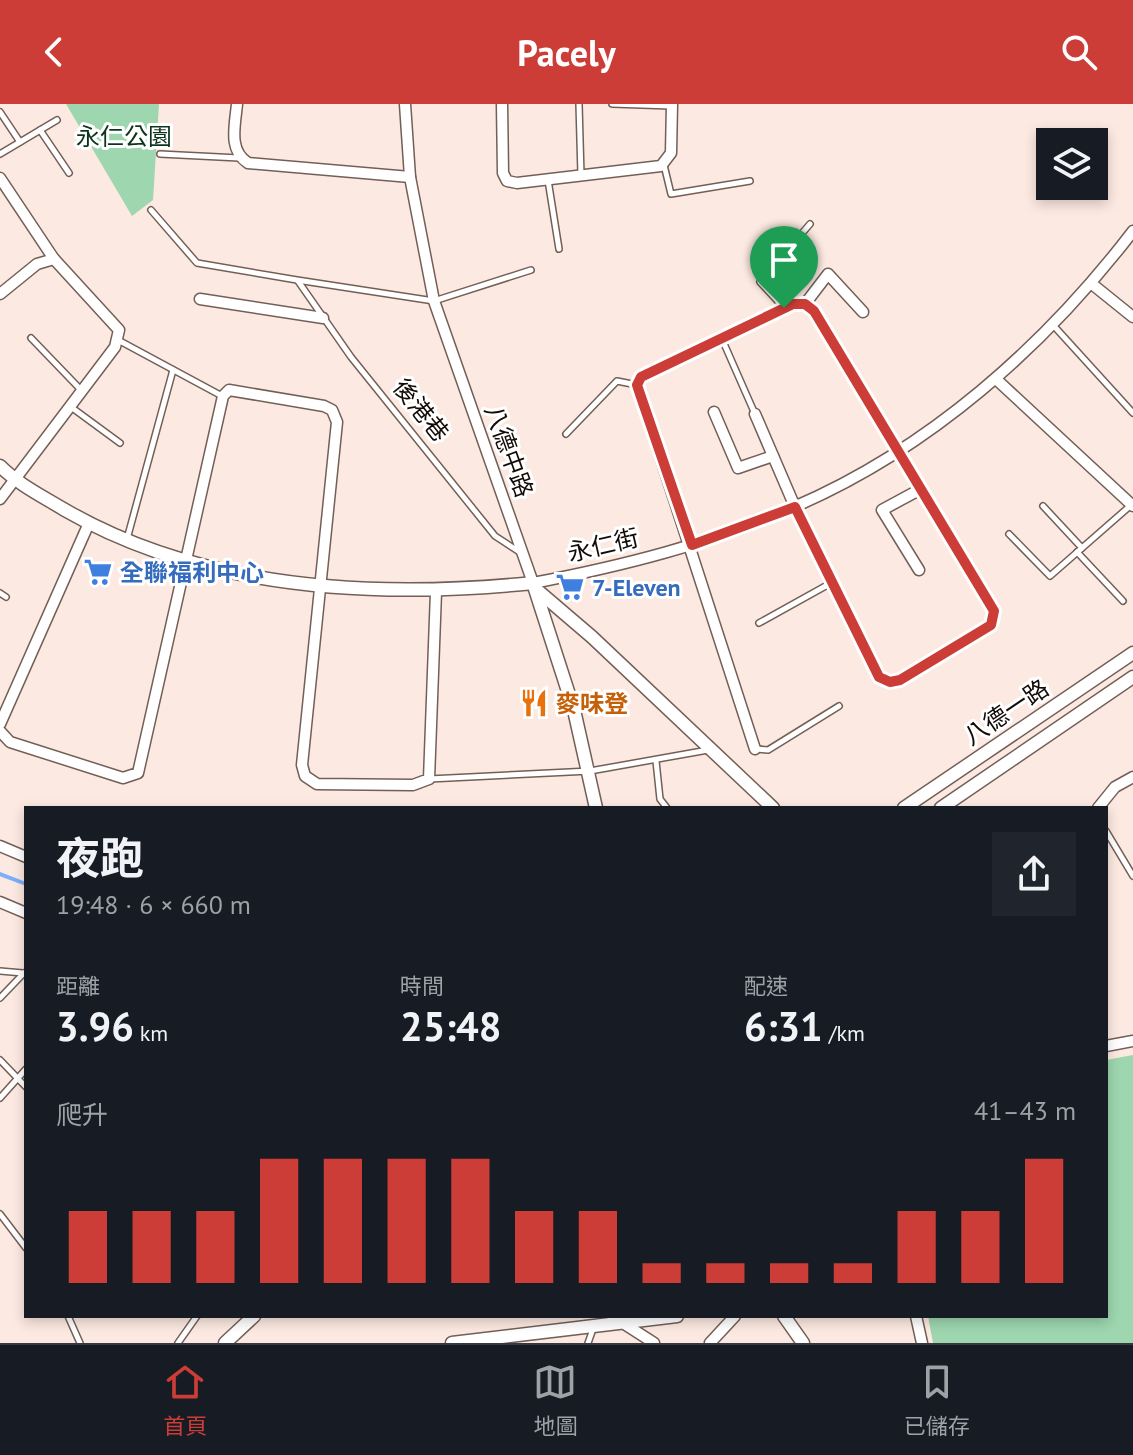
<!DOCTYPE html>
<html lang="zh-TW">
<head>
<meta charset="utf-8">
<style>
  :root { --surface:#171b24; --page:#20242c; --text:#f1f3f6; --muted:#9ea1a6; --line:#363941; --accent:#cb3d36 }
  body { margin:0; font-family:"PT Sans","Noto Sans TC",sans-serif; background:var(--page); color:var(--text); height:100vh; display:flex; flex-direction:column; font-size:30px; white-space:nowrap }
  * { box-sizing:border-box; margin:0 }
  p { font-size:26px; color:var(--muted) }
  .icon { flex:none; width:44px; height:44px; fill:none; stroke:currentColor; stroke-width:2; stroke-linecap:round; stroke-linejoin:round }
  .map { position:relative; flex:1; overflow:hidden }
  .drawer { position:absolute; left:24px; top:702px; width:1084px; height:512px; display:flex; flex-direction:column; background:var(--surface); border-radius:0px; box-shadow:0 4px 12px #0003 }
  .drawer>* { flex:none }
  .fabs { position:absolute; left:1036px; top:24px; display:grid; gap:16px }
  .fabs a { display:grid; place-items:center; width:72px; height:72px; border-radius:0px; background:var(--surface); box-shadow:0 4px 12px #0003; font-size:40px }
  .pin { position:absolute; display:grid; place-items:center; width:68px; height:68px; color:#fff; margin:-82px -34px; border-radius:50% 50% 50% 0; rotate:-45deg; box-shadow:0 0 8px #0007 }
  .pin .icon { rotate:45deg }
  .round { display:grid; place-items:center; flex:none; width:84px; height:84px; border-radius:0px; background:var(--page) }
  .head { display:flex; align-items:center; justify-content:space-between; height:136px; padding:0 32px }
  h1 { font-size:44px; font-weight:700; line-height:60px }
  .stats { display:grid; grid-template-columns:repeat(3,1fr); gap:12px; height:136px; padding:8px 32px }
  .stats div { display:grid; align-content:center }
  .stats b { font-size:40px; font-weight:700 }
  .stats small { font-size:22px; font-weight:400 }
  .stats p { font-size:22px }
  .chart { height:224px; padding:16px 32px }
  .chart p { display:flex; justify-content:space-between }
  .chart svg { width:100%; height:144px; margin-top:8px; stroke:var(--accent); stroke-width:6 }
  header { display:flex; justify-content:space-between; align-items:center; height:104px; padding:0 32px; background:var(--accent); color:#fff; font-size:36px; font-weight:700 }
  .menu { display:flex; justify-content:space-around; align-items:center; height:112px; border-top:2px solid var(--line); background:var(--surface); font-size:22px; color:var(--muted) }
  .menu a { display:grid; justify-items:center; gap:4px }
  .menu .selected { color:var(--accent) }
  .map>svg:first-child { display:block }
  .green { fill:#9dd6af }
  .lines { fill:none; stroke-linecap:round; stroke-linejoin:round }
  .stream { stroke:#7caefb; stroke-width:4 }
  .service-casing { stroke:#735f56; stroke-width:8 }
  .minor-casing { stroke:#735f56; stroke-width:13 }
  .tertiary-casing { stroke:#735f56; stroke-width:15 }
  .service { stroke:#fff; stroke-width:5 }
  .minor { stroke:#fff; stroke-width:10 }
  .tertiary { stroke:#fff; stroke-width:12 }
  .route-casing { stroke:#fff; stroke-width:16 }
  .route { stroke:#cb3d36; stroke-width:10 }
  .labels { text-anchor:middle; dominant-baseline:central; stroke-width:6; stroke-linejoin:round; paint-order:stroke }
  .park-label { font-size:24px; fill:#0c341d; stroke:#fff }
  .street-label { font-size:24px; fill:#110a07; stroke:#fff }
  .shop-label { font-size:24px; font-weight:bold; fill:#366cbe; stroke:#fff; text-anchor:start }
  .food-label { font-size:24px; font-weight:bold; fill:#c56008; stroke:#fff; text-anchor:start }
</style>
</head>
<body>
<header><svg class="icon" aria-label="back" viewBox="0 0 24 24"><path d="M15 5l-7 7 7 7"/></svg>Pacely<svg class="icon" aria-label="search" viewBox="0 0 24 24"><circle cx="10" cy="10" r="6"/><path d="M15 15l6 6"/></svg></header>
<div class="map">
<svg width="1133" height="1239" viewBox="0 0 1133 1239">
  <rect width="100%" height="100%" fill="#fce9e1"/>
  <g class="green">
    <path d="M66,0H159L153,96L132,112Z"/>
    <path d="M1133,951V1239H933L928,1212H1106V956Z"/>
  </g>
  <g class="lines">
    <path class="stream" d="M0,770L26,780"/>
    <defs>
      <g id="service">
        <path d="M579,0L581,71"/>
        <path d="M612,0L671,2"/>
        <path d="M0,8L20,38"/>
        <path d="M40,26L69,69"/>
        <path d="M0,50L57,16"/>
        <path d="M160,50L239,54"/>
        <path d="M664,61L671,90L750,77"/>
        <path d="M548,76L559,145"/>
        <path d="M151,106L197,159L297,176L434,197L531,166"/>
        <path d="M298,177L351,253L495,432L521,449"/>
        <path d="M784,204L760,178L810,120"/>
        <path d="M1053,221L1133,309"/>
        <path d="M31,234L82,287"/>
        <path d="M722,235L755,310"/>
        <path d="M118,236L222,292"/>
        <path d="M71,303L120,339"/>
        <path d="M566,330L617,277L637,281"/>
        <path d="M1043,402L1082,444"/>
        <path d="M1009,430L1050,472L1130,402"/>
        <path d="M127,435L173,266"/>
        <path d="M1077,448L1123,497"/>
        <path d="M0,489L6,493"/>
        <path d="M759,519L831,479"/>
        <path d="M757,645L768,646L839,602"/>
        <path d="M656,657L660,695L667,704"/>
        <path d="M429,675L590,667L708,646"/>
        <path d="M1106,727L1133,772"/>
        <path d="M0,867L23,869"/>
        <path d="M0,894L24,869"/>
        <path d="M0,956L26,983"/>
        <path d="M0,994L26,965"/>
        <path d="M0,1110L26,1144"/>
        <path d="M68,1212L80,1239"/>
        <path d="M178,1239L197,1212"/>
        <path d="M588,1239L593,1225"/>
      </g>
      <g id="minor">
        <path d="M237,0C235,22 228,46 248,59L410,73"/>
        <path d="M405,0L410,73L434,197L533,479C622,462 710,440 794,403C929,345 1044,243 1133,127"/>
        <path d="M502,0L503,69L507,77L517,79L661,62L671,49L672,0"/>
        <path d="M0,74L54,155"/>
        <path d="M1092,180L1133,213"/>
        <path d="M0,190L37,160L54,155L119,226L115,243L0,395"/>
        <path d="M200,195L323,214"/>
        <path d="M805,200L828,170L863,208"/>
        <path d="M997,276L1133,402"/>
        <path d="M714,308L738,364L773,352"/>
        <path d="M755,310L795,403L879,573L890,578L900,576L991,521L994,507L814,207L805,200H793L641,273L637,281L640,290L755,645"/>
        <path d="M919,466L882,406L919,386"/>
        <path d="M0,620L89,419"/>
        <path d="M0,627L10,638L123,674L138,669L223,292L229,286L324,302L332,306L337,318L302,661L305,672L317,680L413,681L429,675L436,488"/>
        <path d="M1098,704L1115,683L1133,673"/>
        <path d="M0,742L26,753"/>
        <path d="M0,798L26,809"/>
        <path d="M1106,942L1133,937"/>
        <path d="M612,1212L654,1239"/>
        <path d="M916,1212L922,1239"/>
        <path d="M710,1239L735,1212"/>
      </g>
      <g id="tertiary">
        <path d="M0,362C19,381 42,392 65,406C204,486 376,495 533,479L574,606L596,704"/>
        <path d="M537,486L592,533L773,704"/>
        <path d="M904,704L1133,549"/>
        <path d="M941,704L1133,573"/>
        <path d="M784,1212L803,1239"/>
        <path d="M225,1239L254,1212"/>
        <path d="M452,1239L677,1212"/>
      </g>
    </defs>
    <use href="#service" class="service-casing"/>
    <use href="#minor" class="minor-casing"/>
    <use href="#tertiary" class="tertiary-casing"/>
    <use href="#service" class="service"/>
    <use href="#minor" class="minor"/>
    <use href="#tertiary" class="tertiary"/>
  </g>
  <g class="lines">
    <defs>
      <path id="route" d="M793,200H805L814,207L994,507L991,521L900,576L890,578L879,573L795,403L692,441L640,290L637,281L641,273Z"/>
    </defs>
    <use href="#route" class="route-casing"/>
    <use href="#route" class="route"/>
  </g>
  <defs>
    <symbol id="supermarket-bare" viewBox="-9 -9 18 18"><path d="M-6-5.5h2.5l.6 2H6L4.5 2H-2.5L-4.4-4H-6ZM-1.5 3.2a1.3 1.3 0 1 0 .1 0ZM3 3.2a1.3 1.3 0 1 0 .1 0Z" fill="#3f7fe0" stroke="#fff" stroke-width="2.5" paint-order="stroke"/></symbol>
    <symbol id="restaurant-bare" viewBox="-9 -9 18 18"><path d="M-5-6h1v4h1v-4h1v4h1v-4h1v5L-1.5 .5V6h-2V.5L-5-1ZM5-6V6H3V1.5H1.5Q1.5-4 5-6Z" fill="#e8710a" stroke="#fff" stroke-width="2.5" paint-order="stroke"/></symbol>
  </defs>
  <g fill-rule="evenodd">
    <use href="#supermarket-bare" x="78" y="448" width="40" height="40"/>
    <use href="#supermarket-bare" x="550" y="463" width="40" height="40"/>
    <use href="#restaurant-bare" x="514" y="579" width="40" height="40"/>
  </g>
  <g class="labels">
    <g class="park-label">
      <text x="124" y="32">永仁公園</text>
    </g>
    <g class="street-label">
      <text transform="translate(421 306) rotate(51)">後港巷</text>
      <text transform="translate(509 347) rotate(70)">八德中路</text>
      <text transform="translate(603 441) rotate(-13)">永仁街</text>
      <text transform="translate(1006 608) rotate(-34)">八德一路</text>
    </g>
    <g class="shop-label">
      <text x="120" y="468">全聯福利中心</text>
      <text x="592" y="483">7-Eleven</text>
    </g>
    <g class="food-label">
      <text x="556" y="599">麥味登</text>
    </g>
  </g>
</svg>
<div class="fabs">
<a><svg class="icon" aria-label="layers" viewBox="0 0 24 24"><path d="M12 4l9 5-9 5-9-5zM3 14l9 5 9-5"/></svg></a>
</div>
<div class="pin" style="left:784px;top:204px;background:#1e9e55"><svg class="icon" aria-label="arrive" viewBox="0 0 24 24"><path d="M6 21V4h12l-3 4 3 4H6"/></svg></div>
<section class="drawer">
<div class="head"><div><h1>夜跑</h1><p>19:48 · 6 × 660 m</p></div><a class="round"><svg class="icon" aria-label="share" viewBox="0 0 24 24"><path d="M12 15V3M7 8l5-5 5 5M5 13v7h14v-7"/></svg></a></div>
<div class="stats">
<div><p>距離</p><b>3.96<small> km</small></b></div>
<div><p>時間</p><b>25:48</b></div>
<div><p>配速</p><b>6:31<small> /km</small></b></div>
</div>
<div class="chart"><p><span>爬升</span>41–43 m</p>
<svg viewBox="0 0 160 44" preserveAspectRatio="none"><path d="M5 44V22M15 44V22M25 44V22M35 44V6M45 44V6M55 44V6M65 44V6M75 44V22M85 44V22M95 44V38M105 44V38M115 44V38M125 44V38M135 44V22M145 44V22M155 44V6"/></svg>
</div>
</section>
</div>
<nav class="menu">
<a class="selected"><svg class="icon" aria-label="home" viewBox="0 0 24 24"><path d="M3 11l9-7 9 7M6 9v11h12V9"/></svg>首頁</a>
<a><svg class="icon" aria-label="map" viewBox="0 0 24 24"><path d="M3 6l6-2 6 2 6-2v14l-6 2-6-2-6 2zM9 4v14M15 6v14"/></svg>地圖</a>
<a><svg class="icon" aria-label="saved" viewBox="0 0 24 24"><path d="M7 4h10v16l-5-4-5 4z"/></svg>已儲存</a>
</nav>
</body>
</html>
